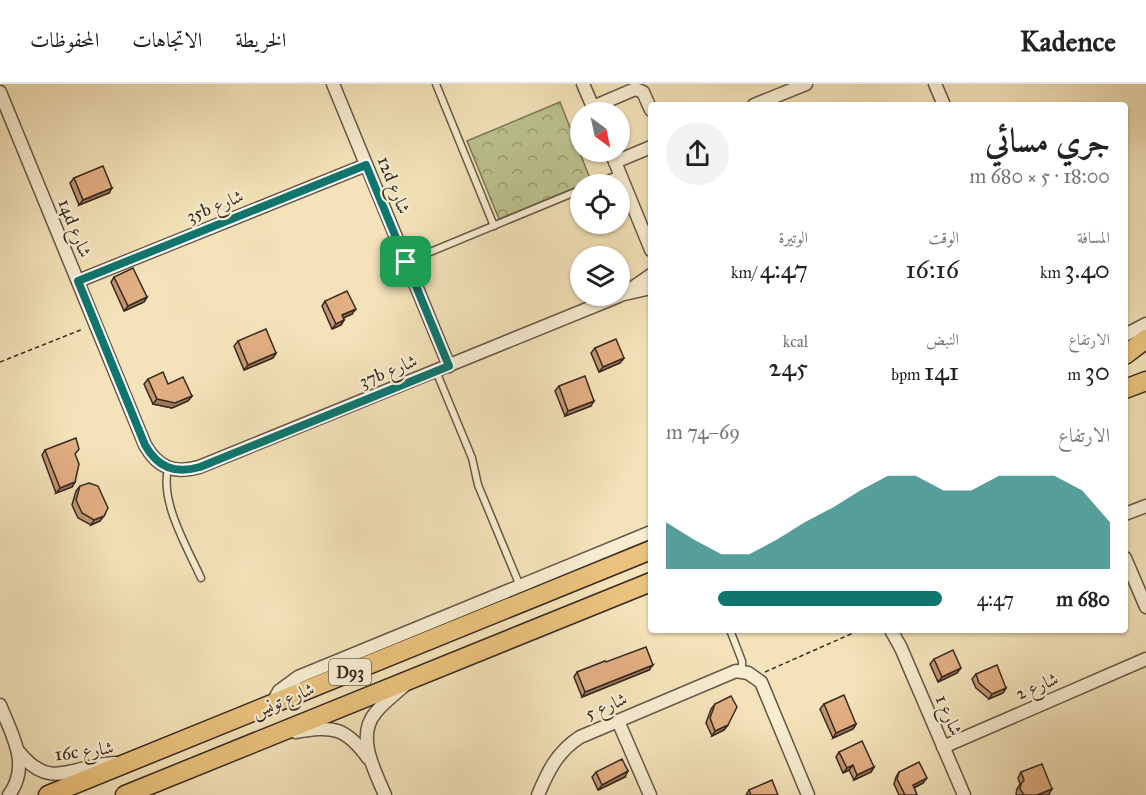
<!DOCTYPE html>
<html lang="ar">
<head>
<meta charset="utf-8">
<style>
  :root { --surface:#fff; --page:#f2f2f2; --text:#222; --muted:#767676; --line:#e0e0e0; --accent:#0f766e }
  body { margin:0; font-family:"IM FELL Great Primer",Amiri,serif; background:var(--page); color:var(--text); direction:rtl; height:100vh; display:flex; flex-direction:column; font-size:22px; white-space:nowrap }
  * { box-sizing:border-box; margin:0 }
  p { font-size:20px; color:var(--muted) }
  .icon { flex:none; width:33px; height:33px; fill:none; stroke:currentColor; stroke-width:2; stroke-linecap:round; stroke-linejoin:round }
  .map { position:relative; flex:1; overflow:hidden; direction:ltr }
  .sheet { position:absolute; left:648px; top:18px; width:480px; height:531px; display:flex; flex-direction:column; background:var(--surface); border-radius:6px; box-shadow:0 2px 4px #0004; direction:rtl }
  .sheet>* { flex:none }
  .needle { width:39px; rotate:147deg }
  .tools { position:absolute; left:570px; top:18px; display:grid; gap:12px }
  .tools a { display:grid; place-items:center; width:60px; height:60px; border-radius:50%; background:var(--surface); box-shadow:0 2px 4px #0004; font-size:30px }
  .pin { position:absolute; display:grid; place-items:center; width:51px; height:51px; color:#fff; margin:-26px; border-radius:12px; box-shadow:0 3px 9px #0006 }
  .round { display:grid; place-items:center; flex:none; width:63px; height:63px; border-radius:32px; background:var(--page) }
  .overview { display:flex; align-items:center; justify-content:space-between; height:102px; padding:0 18px }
  h1 { font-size:33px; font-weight:600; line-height:45px }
  .stats { display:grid; grid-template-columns:repeat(3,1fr); gap:9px; height:102px; padding:6px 18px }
  .stats div { display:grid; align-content:center }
  .stats b { font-size:26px; font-weight:600 }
  .stats small { font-size:16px; font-weight:400 }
  .stats p { font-size:16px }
  .chart { height:168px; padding:12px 18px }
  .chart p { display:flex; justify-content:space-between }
  .chart svg { width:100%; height:108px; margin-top:6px; fill:var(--accent); opacity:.7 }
  ul { padding:0 18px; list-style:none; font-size:20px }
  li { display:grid; grid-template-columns:96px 72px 1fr; align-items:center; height:45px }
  li i { height:15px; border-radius:8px; background:var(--accent) }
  header { display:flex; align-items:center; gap:36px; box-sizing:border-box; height:84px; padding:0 30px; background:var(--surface); border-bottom:2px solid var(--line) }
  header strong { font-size:28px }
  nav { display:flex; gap:33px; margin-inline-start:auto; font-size:21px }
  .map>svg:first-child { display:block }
  .park { fill:url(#park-crowns); stroke:#7a7658; stroke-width:1.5 }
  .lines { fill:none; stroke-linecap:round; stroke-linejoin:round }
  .service-casing { stroke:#665846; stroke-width:9 }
  .minor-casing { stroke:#665846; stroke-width:15 }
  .primary-casing { stroke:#372920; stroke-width:21 }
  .path { stroke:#372920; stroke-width:1.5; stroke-dasharray:4.5 3; stroke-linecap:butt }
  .service { stroke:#f8edd2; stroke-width:6 }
  .minor { stroke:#f8edd2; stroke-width:12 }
  .primary { stroke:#eac27d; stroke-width:18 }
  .wall { fill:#c29671; stroke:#372920; stroke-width:1.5 }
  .shaded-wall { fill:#9e7a5c; stroke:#372920; stroke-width:1.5 }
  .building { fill:#e2af83; stroke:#372920; stroke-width:1.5 }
  .route-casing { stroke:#fff; stroke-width:12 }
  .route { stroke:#0f766e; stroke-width:8 }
  .labels { text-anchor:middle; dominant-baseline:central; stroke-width:4.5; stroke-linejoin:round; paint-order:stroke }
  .shield { fill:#f8edd2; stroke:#716455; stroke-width:1.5 }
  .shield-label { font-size:16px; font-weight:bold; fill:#372920 }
  .street-label { font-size:18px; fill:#372920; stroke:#f8edd2 }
</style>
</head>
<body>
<header>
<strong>Kadence</strong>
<nav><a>الخريطة</a><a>الاتجاهات</a><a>المحفوظات</a></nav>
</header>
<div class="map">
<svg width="1146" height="711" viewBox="0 0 1146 711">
  <defs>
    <pattern id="park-crowns" width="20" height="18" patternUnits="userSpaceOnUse" patternTransform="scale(1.5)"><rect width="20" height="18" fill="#bcc38f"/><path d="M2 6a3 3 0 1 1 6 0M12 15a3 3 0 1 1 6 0" fill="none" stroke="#9a9e74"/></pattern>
  </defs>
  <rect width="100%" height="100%" fill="#f4e3ba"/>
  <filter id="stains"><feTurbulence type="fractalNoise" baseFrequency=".00333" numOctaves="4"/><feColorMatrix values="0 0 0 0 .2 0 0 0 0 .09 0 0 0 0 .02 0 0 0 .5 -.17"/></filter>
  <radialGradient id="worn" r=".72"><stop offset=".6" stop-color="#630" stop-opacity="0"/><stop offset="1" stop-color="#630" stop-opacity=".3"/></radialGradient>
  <path class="park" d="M560,18L591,97L499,135L467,57Z"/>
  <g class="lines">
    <defs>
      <g id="service">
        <path d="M436,0L494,142"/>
        <path d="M595,100L620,90"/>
        <path d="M406,178L580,106"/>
        <path d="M436,287L472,374L478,401L520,502"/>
        <path d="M168,385C160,418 187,463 201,494"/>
        <path d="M730,546L742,577V588"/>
      </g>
      <g id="minor">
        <path d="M333,0L449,282"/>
        <path d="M583,0L595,28"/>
        <path d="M935,0L944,21"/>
        <path d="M0,8L145,361C158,384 174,390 199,383L619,212"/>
        <path d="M754,21L806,0"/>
        <path d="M593,23L635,5L643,8L651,26"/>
        <path d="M611,68L651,166"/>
        <path d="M615,78L651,63"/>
        <path d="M78,197L366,81"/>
        <path d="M628,207L651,191"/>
        <path d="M620,211L651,204"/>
        <path d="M1125,251L1146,240"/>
        <path d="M1125,430L1146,422"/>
        <path d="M1125,474L1146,523"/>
        <path d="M891,546L901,564L964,711"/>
        <path d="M272,620L279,607L298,593L651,448"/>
        <path d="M0,621C12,651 31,681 9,711"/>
        <path d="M618,637L650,711"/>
        <path d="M295,648C332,642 345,642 368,674"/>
        <path d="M943,663L1146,575"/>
        <path d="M19,668C52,710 77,678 117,679"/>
        <path d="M385,711C375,687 355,652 376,628C384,618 395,610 404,602"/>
        <path d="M538,711C548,687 557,668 580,653L736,587L748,589L761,598L808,711"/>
      </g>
      <g id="primary">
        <path d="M1125,271L1146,255"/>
        <path d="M1125,305L1146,297"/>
        <path d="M48,711L651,466"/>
        <path d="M125,711L651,498"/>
      </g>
    </defs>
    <use href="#service" class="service-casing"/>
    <use href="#minor" class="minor-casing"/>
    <use href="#primary" class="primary-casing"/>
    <g class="path">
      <path d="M0,278L83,245"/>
      <path d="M765,588L860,546"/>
    </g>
    <use href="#service" class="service"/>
    <use href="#minor" class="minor"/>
    <use href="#primary" class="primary"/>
  </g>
  <g class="wall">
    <path d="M74,94L109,109L79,121L70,99Z"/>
    <path d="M114,193L147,213L144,218L124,227L111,198Z"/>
    <path d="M325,217L352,230L343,234L344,236L341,241L332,245L322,222Z"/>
    <path d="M238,257L276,269L273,274L244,286L234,262Z"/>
    <path d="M595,264L624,274L620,279L599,288L591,269Z"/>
    <path d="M148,295L168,300L192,312L188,317L172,324L153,320L144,300Z"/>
    <path d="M559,302L591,322L565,332L555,307Z"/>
    <path d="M45,366L75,371V398L72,403L56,409L42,371Z"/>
    <path d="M80,402L100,437L91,441L78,434L72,421L76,407Z"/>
    <path d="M934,575L957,589L938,598L930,580Z"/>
    <path d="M606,578L649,586L582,613L574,593L577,588Z"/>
    <path d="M976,590L1006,604L1003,609L989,615L976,604L972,595Z"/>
    <path d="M715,620L728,641L724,646L712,652L706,639L711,625Z"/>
    <path d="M824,620L856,640L853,645L833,654L820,625Z"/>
    <path d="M839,668L874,683L871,688L854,696L849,686L843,689L836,673Z"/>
    <path d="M596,688L625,693L598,706L592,693Z"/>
    <path d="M899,688L923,699L914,704L917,711H899L894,700L896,693Z"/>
    <path d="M1021,688L1049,710L1046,711H1017L1016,710L1017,705L1020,700L1018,694Z"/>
    <path d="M749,706L778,711H746Z"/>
  </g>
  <g class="shaded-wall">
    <path d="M112,104L109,109L79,121L83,116Z"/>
    <path d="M147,213L144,218L124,227L128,222Z"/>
    <path d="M356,225L352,230L339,236L342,231Z"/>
    <path d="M344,236L341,241L332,245L336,240Z"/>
    <path d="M276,269L273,274L244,286L248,281Z"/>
    <path d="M624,274L620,279L599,288L603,283Z"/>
    <path d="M192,312L188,317L172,324L153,320L157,315Z"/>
    <path d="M594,317L591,322L565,332L568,327Z"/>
    <path d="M75,398L72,403L56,409L60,404Z"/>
    <path d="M104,432L100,437L91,441L94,436Z"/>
    <path d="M653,581L649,586L582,613L585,608Z"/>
    <path d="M961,584L957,589L938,598L942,593Z"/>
    <path d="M1006,604L1003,609L989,615L992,610Z"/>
    <path d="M856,640L853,645L833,654L836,649Z"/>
    <path d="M728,641L724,646L712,652L715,647Z"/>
    <path d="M853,681L849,686L843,689L847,684Z"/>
    <path d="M874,683L871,688L854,696L857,691Z"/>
    <path d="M628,687L625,693L598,706L602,701Z"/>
    <path d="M927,694L923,699L909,706L913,701Z"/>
    <path d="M1052,705L1049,710L1046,711H1037Z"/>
  </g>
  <g class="building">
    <path d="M103,82L112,104L83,116L74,94Z"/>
    <path d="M133,184L147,213L128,222L114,193Z"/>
    <path d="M347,207L356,225L342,231L344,236L336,240L325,217Z"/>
    <path d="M266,245L276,269L248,281L238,257Z"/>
    <path d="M616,255L624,274L603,283L595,264Z"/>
    <path d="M163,288L168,300L183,293L192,312L175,319L157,315L148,295Z"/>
    <path d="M585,292L594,317L568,327L559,302Z"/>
    <path d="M76,354L79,365L75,370L79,380L75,398L60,404L45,366Z"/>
    <path d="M89,399L98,402L108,424L104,432L94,436L82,429L76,416L80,402Z"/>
    <path d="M646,563L653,581L585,608L577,588L605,577L606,578Z"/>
    <path d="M953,566L961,584L942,593L934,575Z"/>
    <path d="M997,581L1006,604L992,610L979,599L976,590Z"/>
    <path d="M844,611L856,640L836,649L824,620Z"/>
    <path d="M731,612L737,623L728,641L715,647L710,634L715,620Z"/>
    <path d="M862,657L874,683L857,691L853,681L847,684L839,668Z"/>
    <path d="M622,675L628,687L602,701L596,688Z"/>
    <path d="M919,678L927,694L913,701L917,711H905L897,695L899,688Z"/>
    <path d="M1042,680L1052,705L1037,711H1024L1020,705L1021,700L1024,696L1021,688Z"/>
    <path d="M772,696L778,711H751L749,706Z"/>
  </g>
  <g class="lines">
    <defs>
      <path id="route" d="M366,81L449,282L200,383C175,390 158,384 145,361L78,197Z"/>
    </defs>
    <use href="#route" class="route-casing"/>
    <use href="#route" class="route"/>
  </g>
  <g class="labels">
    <rect class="shield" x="329" y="575" width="42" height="26" rx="4.5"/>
    <g class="shield-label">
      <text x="350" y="588">D93</text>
    </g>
    <g class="street-label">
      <text transform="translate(394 101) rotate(68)">12d شارع</text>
      <text transform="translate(215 122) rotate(-22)">35b شارع</text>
      <text transform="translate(75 144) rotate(68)">14d شارع</text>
      <text transform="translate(388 287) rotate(-22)">37b شارع</text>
      <text transform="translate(1037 602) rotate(-23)">شارع 2</text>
      <text transform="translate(283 616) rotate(-22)">شارع تونس</text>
      <text transform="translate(606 622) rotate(-23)">شارع 5</text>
      <text transform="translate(949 631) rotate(67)">شارع 1</text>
      <text transform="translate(84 667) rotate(-7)">16c شارع</text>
    </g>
  </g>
  <rect width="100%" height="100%" filter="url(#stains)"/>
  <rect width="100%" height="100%" fill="url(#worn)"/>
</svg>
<div class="tools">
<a><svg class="needle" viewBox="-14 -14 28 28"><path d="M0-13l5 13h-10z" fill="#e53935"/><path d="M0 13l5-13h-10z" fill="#767676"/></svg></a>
<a><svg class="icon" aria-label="locate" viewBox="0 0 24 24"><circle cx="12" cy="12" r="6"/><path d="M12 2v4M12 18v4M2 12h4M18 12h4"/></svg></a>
<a><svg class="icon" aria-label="layers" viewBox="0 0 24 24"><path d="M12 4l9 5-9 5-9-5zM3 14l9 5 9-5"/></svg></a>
</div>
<div class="pin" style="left:406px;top:178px;background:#1e9e55"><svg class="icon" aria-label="arrive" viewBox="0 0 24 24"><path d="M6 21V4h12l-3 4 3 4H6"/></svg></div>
<section class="sheet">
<div class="overview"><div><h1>جري مسائي</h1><p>18:00 · 5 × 680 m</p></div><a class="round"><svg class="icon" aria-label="share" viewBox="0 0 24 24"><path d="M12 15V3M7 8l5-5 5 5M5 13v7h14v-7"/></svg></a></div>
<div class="stats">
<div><p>المسافة</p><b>3.40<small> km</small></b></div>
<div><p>الوقت</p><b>16:16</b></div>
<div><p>الوتيرة</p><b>4:47<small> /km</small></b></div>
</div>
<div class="stats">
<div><p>الارتفاع</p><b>30<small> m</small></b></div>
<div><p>النبض</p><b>141<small> bpm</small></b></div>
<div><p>kcal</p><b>245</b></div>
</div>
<div class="chart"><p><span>الارتفاع</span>69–74 m</p>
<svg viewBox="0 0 160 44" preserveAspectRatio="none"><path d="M0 44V25L10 32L20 38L30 38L40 32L50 25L60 19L70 12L80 6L90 6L100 12L110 12L120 6L130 6L140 6L150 12L160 25V44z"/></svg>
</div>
<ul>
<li><b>680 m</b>4:47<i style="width:81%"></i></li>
</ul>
</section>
</div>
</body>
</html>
